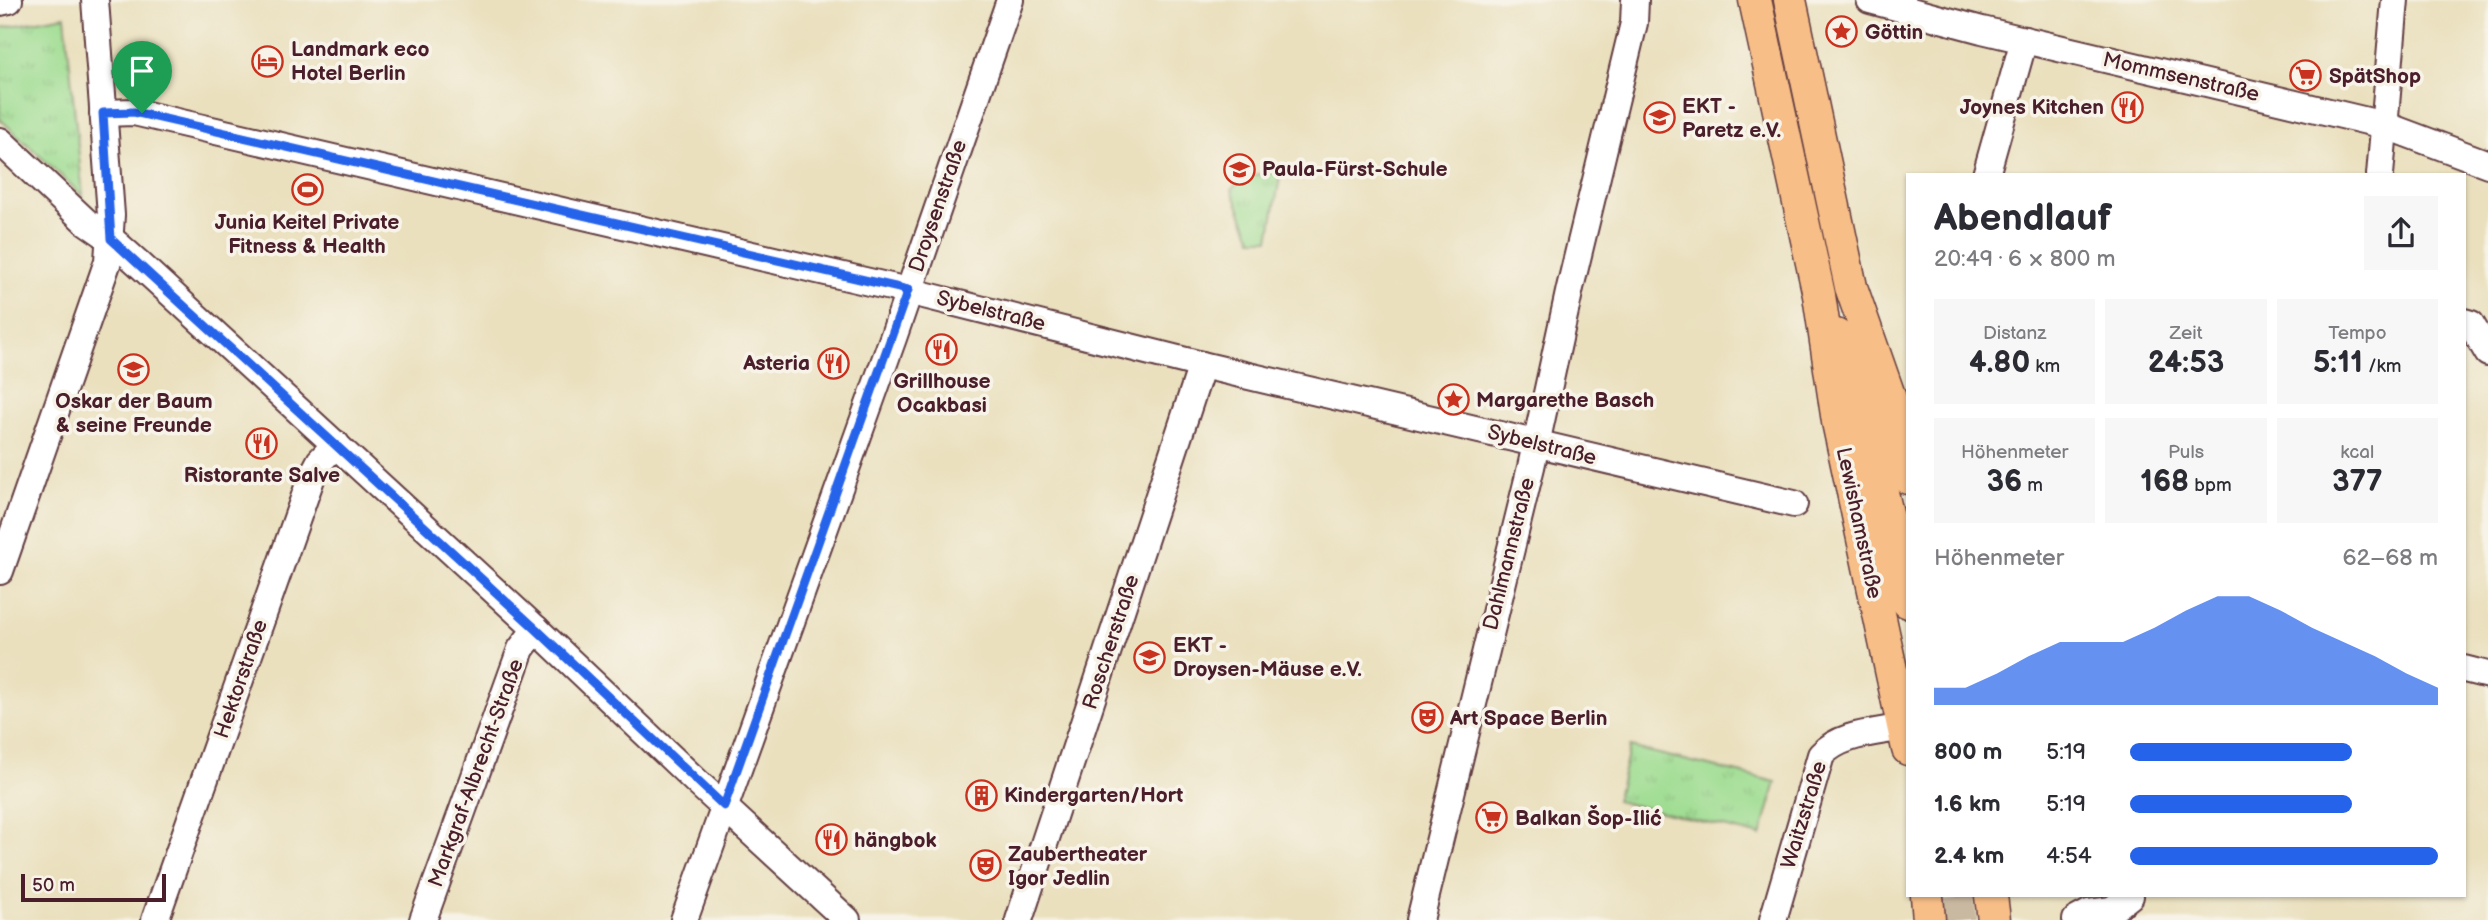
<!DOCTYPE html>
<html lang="de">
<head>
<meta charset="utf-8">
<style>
  :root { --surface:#fff; --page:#f7f7f7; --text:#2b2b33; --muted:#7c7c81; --accent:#2563eb }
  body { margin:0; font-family:"Balsamiq Sans",sans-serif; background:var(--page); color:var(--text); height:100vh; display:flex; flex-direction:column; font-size:26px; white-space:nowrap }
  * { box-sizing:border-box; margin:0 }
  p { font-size:23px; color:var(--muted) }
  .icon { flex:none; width:38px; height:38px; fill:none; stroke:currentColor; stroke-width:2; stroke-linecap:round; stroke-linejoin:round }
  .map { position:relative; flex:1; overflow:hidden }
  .panel { position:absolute; left:1906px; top:173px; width:560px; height:724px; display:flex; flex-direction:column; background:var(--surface); border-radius:0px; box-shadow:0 2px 5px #0004 }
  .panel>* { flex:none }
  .scale { position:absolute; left:21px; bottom:18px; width:145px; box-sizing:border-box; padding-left:7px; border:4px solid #4a1f2b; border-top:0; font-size:19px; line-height:24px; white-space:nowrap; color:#4a1f2b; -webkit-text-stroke:5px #f7f3e8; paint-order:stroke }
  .pin { position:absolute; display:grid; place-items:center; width:60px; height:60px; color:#fff; margin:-72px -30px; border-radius:50% 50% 50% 0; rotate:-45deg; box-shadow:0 0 7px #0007 }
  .pin .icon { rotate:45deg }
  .round { display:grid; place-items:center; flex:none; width:74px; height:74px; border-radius:0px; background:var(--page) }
  .summary { display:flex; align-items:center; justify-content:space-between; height:119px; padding:0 28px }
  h1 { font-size:38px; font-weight:800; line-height:52px }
  .metrics { display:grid; grid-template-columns:repeat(3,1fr); gap:10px; height:119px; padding:7px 28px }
  .metrics div { display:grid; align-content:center; border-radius:0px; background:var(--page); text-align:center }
  .metrics b { font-size:30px; font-weight:800 }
  .metrics small { font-size:19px; font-weight:400 }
  .metrics p { font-size:19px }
  .chart { height:196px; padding:14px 28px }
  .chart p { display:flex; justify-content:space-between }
  .chart svg { width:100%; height:126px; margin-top:7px; fill:var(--accent); opacity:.7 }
  ul { padding:0 28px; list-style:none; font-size:23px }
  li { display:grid; grid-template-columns:112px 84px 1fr; align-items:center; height:52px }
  li i { height:18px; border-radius:9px; background:var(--accent) }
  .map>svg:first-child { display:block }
  .park { fill:url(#park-tufts); stroke:#747e5e; stroke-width:2 }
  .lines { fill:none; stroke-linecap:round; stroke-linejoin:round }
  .major-tunnel { stroke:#cab9a1; stroke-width:32; stroke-dasharray:32 16; stroke-linecap:butt }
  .minor-casing { stroke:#623c41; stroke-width:30 }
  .major-casing { stroke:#623c41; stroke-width:35 }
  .minor { stroke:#fff; stroke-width:26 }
  .major { stroke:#f7be87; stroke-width:32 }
  .route-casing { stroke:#fff; stroke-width:14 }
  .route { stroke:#2563eb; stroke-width:9 }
  .labels { text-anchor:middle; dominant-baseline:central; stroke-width:7; stroke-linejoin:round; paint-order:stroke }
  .poi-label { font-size:21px; font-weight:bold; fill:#4a1f2b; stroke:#f7f3e8; text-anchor:start }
  .street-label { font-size:21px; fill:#4a1f2b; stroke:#f7f3e8 }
</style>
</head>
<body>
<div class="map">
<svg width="2488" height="920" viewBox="0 0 2488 920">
  <defs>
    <pattern id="park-tufts" width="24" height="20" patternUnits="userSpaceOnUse" patternTransform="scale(1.75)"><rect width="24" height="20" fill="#9fdd92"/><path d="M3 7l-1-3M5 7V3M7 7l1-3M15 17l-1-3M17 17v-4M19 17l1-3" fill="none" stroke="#8abd7e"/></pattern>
  </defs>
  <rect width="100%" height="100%" fill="#f7f3e8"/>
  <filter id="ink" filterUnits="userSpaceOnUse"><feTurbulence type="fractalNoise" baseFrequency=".0143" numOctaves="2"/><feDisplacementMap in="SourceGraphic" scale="14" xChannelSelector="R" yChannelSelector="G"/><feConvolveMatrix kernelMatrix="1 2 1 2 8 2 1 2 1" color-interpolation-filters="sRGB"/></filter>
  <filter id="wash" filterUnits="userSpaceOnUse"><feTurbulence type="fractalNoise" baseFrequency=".00686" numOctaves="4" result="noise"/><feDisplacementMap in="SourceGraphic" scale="28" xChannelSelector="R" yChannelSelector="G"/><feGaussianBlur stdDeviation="1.57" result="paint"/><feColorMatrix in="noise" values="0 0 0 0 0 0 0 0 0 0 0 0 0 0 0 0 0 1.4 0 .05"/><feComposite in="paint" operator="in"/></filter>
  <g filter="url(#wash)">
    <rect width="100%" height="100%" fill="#eae0be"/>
    <g class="park">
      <path d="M65,16L83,196L0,119V28Z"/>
      <path d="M1281,171L1269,239H1252L1232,190L1242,177Z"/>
      <path d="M1630,747L1776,782L1761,836L1616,801Z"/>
    </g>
  </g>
  <g filter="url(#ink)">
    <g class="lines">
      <path class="major-tunnel" d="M1957,896L1959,920"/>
      <defs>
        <g id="minor">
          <path d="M1870,0L1982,30L2384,125L2488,164"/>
          <path d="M0,2L9,0"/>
          <path d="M103,113L134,112L908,291L1202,365L1794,504"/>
          <path d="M0,141L85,221L111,239L138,263L536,629L699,784L847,920"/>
          <path d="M1986,175L2024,40"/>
          <path d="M2380,175L2395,0"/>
          <path d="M2464,322L2471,324L2488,353"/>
          <path d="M0,571L108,261L111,215L95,0"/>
          <path d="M2464,669L2488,675"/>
          <path d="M155,920L312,476L320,461L336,444"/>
          <path d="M423,920L521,649L536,629"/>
          <path d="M684,920L893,338L1010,0"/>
          <path d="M1019,920L1202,365"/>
          <path d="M1420,920L1531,467L1570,288L1634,23L1635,0"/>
          <path d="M1773,920L1821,755C1841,733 1876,733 1903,727"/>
          <path d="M2076,920L2089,913L2112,910"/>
          <path d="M2105,920L2112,910L2130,896"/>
        </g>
        <g id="major">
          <path d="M1755,0L1819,295L1838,422L1908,749"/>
          <path d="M1790,0L1851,287L1893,407L1908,478"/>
          <path d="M1836,335L1855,379L1908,602"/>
          <path d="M1927,896L1929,920"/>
          <path d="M1991,896L1994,920"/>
        </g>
      </defs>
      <use href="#minor" class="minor-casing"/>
      <use href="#major" class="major-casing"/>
      <use href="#minor" class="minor"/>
      <use href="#major" class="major"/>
    </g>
  </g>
  <g class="lines" filter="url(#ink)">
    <defs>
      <path id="route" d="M134,112L908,290L724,806L536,629L111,239L103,113Z"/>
    </defs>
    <use href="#route" class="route-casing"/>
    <use href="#route" class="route"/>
  </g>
  <defs>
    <symbol id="sight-ring" viewBox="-11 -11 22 22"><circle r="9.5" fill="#f7f3e8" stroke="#c8321e" stroke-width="1.5"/><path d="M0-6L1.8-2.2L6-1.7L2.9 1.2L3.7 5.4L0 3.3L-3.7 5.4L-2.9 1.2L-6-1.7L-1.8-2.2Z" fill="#c8321e"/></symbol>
    <symbol id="hotel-ring" viewBox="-11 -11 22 22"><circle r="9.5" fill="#f7f3e8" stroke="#c8321e" stroke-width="1.5"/><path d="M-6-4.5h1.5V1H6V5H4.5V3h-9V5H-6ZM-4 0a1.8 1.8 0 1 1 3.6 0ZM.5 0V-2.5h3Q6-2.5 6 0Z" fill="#c8321e"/></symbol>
    <symbol id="supermarket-ring" viewBox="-11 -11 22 22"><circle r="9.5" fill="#f7f3e8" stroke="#c8321e" stroke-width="1.5"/><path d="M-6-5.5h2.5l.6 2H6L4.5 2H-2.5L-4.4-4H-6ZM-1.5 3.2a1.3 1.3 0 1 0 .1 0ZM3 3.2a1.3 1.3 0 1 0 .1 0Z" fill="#c8321e"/></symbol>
    <symbol id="restaurant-ring" viewBox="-11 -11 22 22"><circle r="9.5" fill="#f7f3e8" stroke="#c8321e" stroke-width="1.5"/><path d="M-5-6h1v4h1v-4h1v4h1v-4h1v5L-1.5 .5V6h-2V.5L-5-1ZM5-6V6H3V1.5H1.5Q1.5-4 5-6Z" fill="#c8321e"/></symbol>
    <symbol id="school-ring" viewBox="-11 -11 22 22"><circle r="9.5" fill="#f7f3e8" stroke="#c8321e" stroke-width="1.5"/><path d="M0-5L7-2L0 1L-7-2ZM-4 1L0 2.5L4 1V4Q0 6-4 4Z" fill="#c8321e"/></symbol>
    <symbol id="stadium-ring" viewBox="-11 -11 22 22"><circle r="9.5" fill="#f7f3e8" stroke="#c8321e" stroke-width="1.5"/><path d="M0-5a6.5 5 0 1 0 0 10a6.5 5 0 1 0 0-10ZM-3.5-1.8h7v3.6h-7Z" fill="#c8321e"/></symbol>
    <symbol id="theatre-ring" viewBox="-11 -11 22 22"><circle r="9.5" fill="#f7f3e8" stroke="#c8321e" stroke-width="1.5"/><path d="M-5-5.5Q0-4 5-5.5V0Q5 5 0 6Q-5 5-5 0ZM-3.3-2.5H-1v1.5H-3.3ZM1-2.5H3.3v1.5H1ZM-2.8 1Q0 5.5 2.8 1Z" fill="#c8321e"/></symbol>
    <symbol id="building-ring" viewBox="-11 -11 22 22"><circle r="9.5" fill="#f7f3e8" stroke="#c8321e" stroke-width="1.5"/><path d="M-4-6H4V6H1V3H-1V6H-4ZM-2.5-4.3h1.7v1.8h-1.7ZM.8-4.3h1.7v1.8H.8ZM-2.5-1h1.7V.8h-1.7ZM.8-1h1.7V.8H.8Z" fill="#c8321e"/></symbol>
  </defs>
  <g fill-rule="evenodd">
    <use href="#sight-ring" x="1824" y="14" width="35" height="35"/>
    <use href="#hotel-ring" x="250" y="44" width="35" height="35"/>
    <use href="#supermarket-ring" x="2288" y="58" width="35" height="35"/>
    <use href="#restaurant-ring" x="2110" y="90" width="35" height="35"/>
    <use href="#school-ring" x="1642" y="100" width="35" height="35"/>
    <use href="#school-ring" x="1222" y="152" width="35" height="35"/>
    <use href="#stadium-ring" x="290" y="172" width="35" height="35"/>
    <use href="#restaurant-ring" x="924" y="332" width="35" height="35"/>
    <use href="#restaurant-ring" x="816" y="346" width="35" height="35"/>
    <use href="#school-ring" x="116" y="352" width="35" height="35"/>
    <use href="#sight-ring" x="1436" y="382" width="35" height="35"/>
    <use href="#restaurant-ring" x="244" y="426" width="35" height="35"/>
    <use href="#school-ring" x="1132" y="640" width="35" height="35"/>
    <use href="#theatre-ring" x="1410" y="700" width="35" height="35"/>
    <use href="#building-ring" x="964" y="778" width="35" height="35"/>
    <use href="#supermarket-ring" x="1474" y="800" width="35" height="35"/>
    <use href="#restaurant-ring" x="814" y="822" width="35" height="35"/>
    <use href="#theatre-ring" x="968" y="848" width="35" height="35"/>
  </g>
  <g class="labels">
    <g class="poi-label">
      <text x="1865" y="32">Göttin</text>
      <text x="291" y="49">Landmark eco<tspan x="291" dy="24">Hotel Berlin</tspan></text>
      <text x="2329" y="76">SpätShop</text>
      <text x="1682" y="106">EKT -<tspan x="1682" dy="24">Paretz e.V.</tspan></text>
      <text x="2104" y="107" text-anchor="end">Joynes Kitchen</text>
      <text x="1262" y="169">Paula-Fürst-Schule</text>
      <text x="307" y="222" text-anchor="middle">Junia Keitel Private<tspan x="307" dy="24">Fitness &amp; Health</tspan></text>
      <text x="810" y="363" text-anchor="end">Asteria</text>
      <text x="942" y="381" text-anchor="middle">Grillhouse<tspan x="942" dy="24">Ocakbasi</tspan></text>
      <text x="1476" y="400">Margarethe Basch</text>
      <text x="134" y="401" text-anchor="middle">Oskar der Baum<tspan x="134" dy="24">&amp; seine Freunde</tspan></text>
      <text x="262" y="475" text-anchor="middle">Ristorante Salve</text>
      <text x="1173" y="645">EKT -<tspan x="1173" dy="24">Droysen-Mäuse e.V.</tspan></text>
      <text x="1450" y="718">Art Space Berlin</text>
      <text x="1004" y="795">Kindergarten/Hort</text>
      <text x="1515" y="818">Balkan Šop-Ilić</text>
      <text x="854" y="840">hängbok</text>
      <text x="1008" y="854">Zaubertheater<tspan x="1008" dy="24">Igor Jedlin</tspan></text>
    </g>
    <g class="street-label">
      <text transform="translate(2181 77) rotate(13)">Mommsenstraße</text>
      <text transform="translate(938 206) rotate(-71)">Droysenstraße</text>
      <text transform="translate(991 311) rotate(14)">Sybelstraße</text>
      <text transform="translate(1542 445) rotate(14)">Sybelstraße</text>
      <text transform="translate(1859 523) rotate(78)">Lewishamstraße</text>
      <text transform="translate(1509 554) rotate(-76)">Dahlmannstraße</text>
      <text transform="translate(1111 642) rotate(-72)">Roscherstraße</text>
      <text transform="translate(241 679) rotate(-71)">Hektorstraße</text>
      <text transform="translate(476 773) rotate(-70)">Markgraf-Albrecht-Straße</text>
      <text transform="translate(1804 815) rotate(-73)">Waitzstraße</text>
    </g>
  </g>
</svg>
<div class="scale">50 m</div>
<div class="pin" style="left:142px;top:113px;background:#1e9e55"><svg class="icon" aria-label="arrive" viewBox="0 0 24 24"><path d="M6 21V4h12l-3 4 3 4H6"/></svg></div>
<section class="panel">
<div class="summary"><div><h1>Abendlauf</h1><p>20:49 · 6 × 800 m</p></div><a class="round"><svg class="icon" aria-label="share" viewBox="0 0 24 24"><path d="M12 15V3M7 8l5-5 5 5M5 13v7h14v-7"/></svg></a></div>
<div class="metrics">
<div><p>Distanz</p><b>4.80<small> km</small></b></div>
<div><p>Zeit</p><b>24:53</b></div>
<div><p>Tempo</p><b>5:11<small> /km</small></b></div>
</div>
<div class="metrics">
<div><p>Höhenmeter</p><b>36<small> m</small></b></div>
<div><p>Puls</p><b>168<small> bpm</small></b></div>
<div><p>kcal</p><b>377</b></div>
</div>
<div class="chart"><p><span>Höhenmeter</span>62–68 m</p>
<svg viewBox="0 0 160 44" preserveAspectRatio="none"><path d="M0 44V38L10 38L20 33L30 27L40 22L50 22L60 22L70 17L80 11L90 6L100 6L110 11L120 17L130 22L140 27L150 33L160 38V44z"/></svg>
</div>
<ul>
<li><b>800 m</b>5:19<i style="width:72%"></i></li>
<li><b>1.6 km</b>5:19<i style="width:72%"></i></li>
<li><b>2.4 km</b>4:54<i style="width:100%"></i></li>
</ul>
</section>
</div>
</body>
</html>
